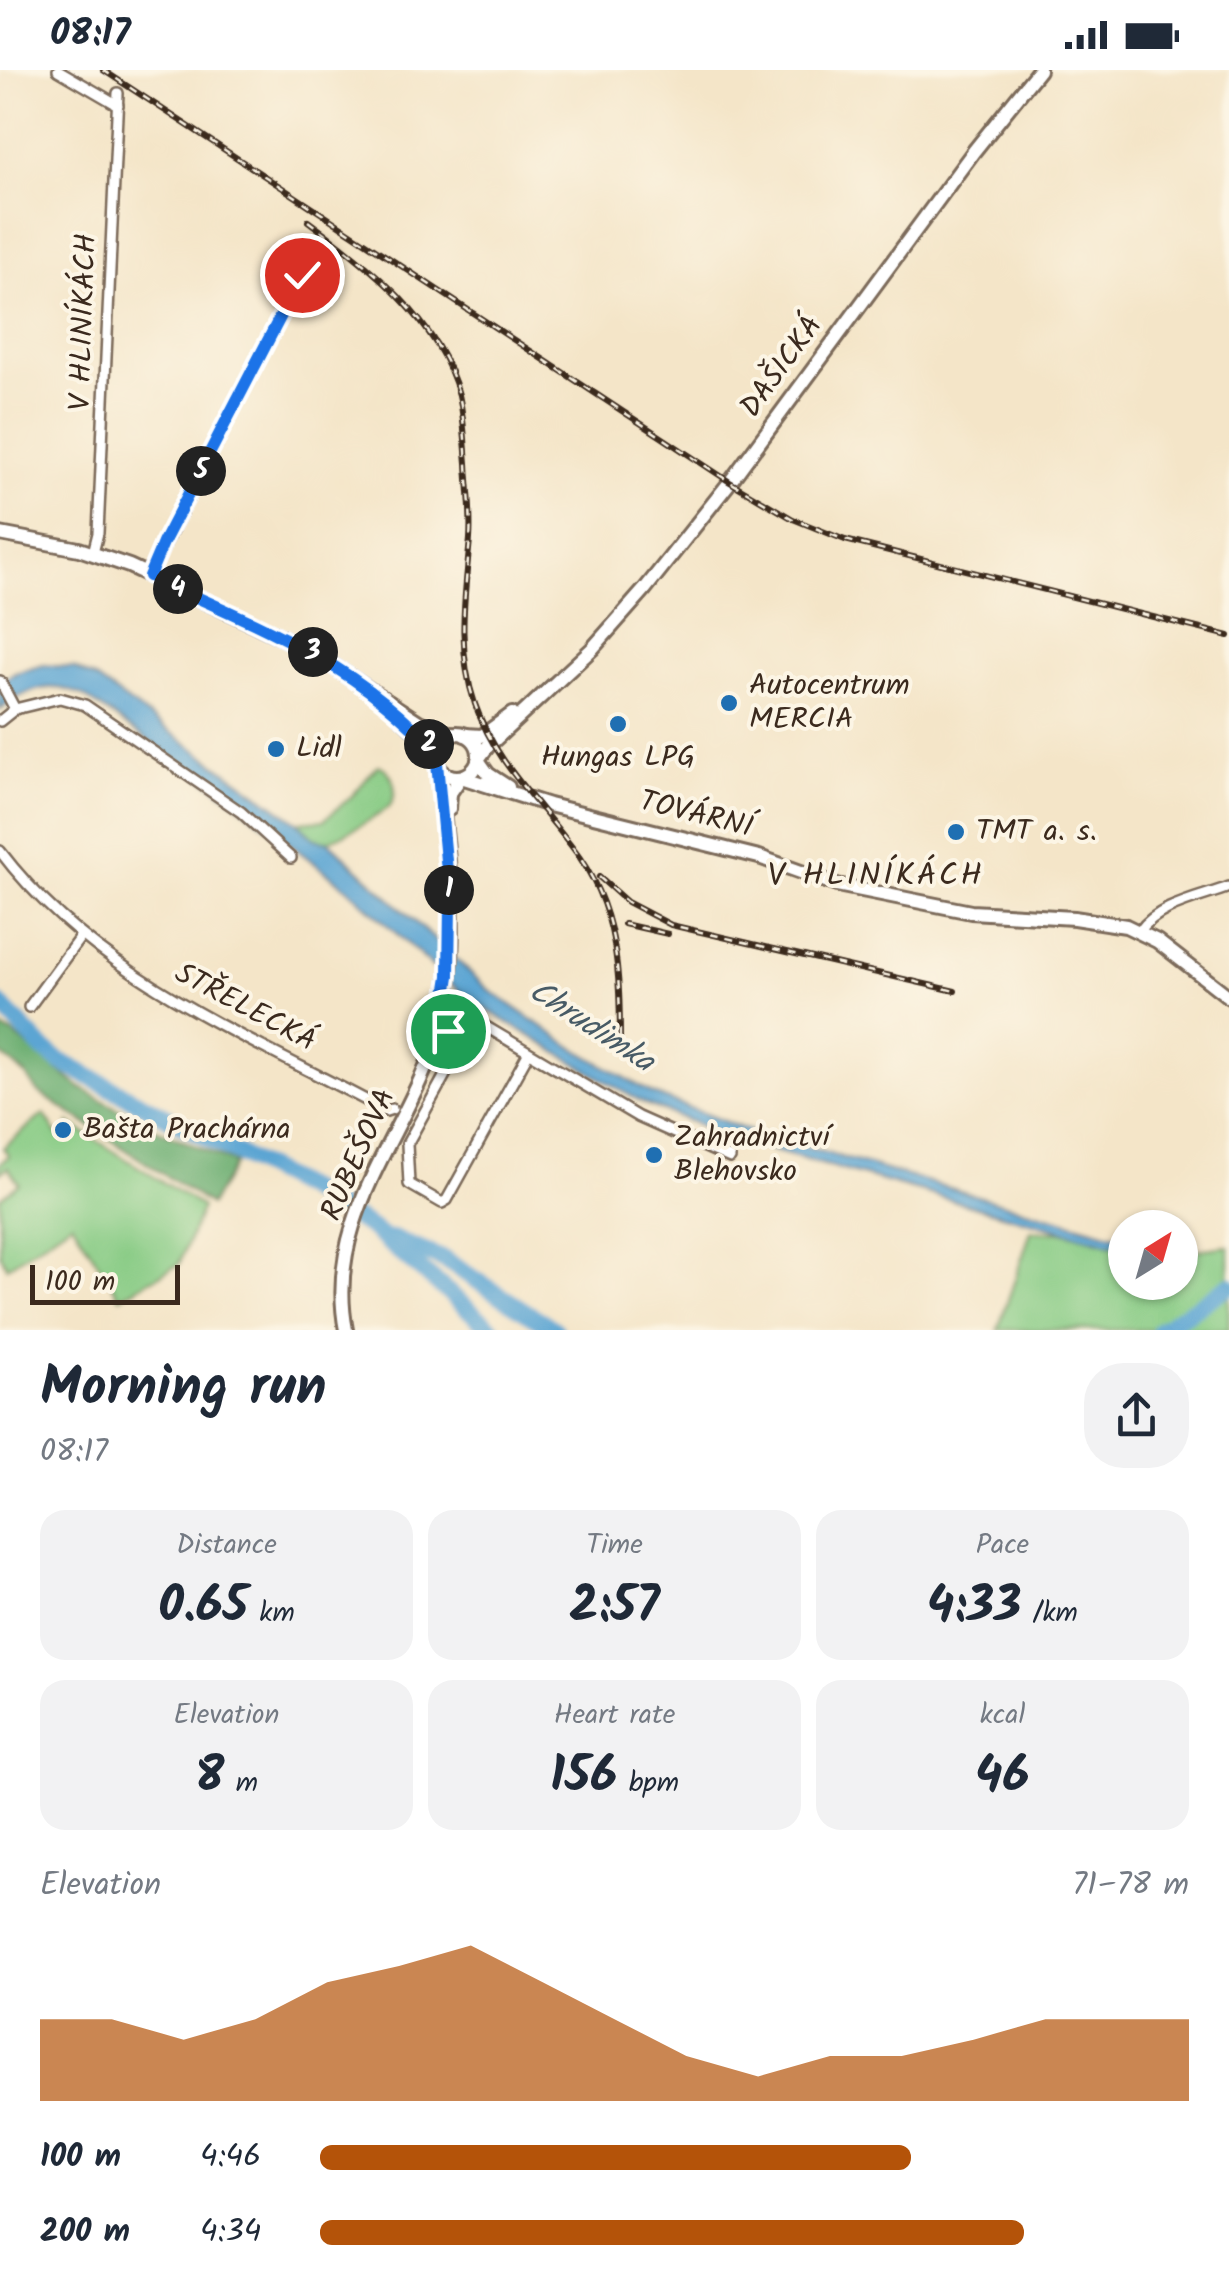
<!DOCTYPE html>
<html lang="en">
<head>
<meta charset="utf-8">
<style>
  :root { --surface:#fff; --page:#f2f2f3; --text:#1f2937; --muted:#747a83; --accent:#b45309 }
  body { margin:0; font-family:Kalam,sans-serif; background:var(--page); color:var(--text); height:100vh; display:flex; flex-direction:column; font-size:38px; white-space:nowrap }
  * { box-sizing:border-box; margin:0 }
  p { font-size:32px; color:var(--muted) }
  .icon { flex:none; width:55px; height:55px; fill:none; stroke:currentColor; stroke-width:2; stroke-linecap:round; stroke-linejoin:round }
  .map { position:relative; height:1260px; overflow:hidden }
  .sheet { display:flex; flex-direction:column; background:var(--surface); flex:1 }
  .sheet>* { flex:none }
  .needle { width:65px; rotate:37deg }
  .tools { position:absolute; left:1108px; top:1140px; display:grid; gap:20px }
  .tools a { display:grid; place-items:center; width:90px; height:90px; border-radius:50%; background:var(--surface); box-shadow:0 2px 8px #0004; font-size:50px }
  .scale { position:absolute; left:30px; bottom:25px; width:150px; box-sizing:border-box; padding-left:10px; border:5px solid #3b2a1e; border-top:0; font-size:28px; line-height:35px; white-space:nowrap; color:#3b2a1e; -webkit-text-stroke:8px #fcf5e5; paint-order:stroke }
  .pin { position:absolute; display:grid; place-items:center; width:85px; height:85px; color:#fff; margin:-42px; border:5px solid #fff; border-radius:50%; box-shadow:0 2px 10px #0007 }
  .km { position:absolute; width:50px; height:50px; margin:-25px; border-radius:50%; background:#222; color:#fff; font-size:28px; line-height:50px; text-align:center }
  .round { display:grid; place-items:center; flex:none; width:105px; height:105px; border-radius:40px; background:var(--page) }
  .summary { display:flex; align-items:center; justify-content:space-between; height:170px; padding:0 40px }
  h1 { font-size:55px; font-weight:600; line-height:75px }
  .metrics { display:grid; grid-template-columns:repeat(3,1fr); gap:15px; height:170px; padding:10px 40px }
  .metrics div { display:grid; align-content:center; border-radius:25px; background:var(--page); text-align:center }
  .metrics b { font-size:50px; font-weight:600 }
  .metrics small { font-size:28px; font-weight:400 }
  .metrics p { font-size:28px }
  .chart { height:280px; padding:20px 40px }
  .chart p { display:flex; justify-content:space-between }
  .chart svg { width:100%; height:180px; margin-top:10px; fill:var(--accent); opacity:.7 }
  ul { padding:0 40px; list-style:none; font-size:32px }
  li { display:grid; grid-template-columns:160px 120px 1fr; align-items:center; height:75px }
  li i { height:25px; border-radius:12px; background:var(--accent) }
  .status { display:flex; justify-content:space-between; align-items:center; height:70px; padding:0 50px; background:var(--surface); direction:ltr }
  .status svg { height:28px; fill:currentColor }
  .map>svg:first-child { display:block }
  .green { fill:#87cb84; stroke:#617a51; stroke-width:2.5 }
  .forest { fill:#6daf72; stroke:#546c48; stroke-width:2.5 }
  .water { fill:#5ba5d3; stroke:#4b6878; stroke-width:2.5 }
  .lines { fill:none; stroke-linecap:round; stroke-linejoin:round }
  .river { stroke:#5ba5d3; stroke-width:18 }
  .street-casing { stroke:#7c6b5a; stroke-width:14 }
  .secondary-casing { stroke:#7c6b5a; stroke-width:18 }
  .street { stroke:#fff; stroke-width:9 }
  .secondary { stroke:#fff; stroke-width:12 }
  .rail-casing { stroke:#3b2a1e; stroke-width:6 }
  .rail { stroke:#fcf5e5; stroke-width:2.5; stroke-dasharray:8; stroke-linecap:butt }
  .route-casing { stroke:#fff; stroke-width:20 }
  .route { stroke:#1a73e8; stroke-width:12 }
  .poi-dot { fill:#1f6fb2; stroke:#fcf5e5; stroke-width:4 }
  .labels { text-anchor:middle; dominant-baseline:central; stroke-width:8; stroke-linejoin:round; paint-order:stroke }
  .street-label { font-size:30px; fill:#3b2a1e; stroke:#fcf5e5 }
  .poi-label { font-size:30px; fill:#3b2a1e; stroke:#fcf5e5; text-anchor:start }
  .neighbourhood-label { font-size:32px; letter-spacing:2.5px; fill:#3b2a1e; stroke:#fcf5e5 }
  .water-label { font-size:32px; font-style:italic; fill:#485b66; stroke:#fcf5e5 }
</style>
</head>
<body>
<div class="status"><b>08:17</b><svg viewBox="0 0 49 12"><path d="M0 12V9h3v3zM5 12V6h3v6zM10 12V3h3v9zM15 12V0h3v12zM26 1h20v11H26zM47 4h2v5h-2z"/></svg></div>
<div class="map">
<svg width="1229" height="1260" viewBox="0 0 1229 1260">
  <rect width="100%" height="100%" fill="#fcf5e5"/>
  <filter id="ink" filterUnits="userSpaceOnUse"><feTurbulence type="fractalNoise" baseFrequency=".01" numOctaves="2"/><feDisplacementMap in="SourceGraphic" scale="20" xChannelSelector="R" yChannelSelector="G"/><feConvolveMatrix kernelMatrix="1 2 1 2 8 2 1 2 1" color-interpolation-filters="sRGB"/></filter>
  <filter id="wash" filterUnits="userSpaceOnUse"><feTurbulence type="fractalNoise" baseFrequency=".0048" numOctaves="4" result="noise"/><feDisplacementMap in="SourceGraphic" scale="40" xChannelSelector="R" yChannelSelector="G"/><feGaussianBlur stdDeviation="2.25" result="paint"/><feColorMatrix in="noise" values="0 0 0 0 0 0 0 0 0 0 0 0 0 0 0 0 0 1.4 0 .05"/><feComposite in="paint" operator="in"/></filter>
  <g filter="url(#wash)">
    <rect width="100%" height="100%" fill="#f4e5c8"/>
    <g class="green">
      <path d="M378,695C393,700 399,720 391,734C386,743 331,773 322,772C311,770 304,760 297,752L324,750L352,726Z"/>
      <path d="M44,1044L59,1067L70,1065L69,1053L202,1137L179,1194L120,1227L72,1152L7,1197L0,1184V1128L19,1113L8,1097L0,1103V1093L9,1086L3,1078Z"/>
      <path d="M1031,1161L1068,1162L1125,1178V1212H1180V1182L1229,1176V1260H998Z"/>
    </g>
    <path class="forest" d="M0,958L12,963L81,1018L144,1054L235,1093L210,1135L38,1022L25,1004L0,984Z"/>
    <path class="water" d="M44,595L74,598L95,608L297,752L315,769L329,772L489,920L571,976L653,1024L749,1061L1125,1168V1178L745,1073L648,1035L622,1021L467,928L347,818L217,718L85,627C53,610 27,618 0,640V613L15,603Z"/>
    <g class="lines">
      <g class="river">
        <path d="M0,934L41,977L61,992L313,1123L371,1158L493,1260"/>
        <path d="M393,1169L443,1189L555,1260"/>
        <path d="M1160,1260L1229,1216"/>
      </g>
    </g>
  </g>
  <g filter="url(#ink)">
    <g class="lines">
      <defs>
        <g id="street">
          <path d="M58,0L118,35"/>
          <path d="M93,483L98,463L118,23"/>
          <path d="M149,506L293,220L310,196"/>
          <path d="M0,611L15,639L0,651"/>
          <path d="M15,639L60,628L85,635L241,742L291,788"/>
          <path d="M0,781C96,908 250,967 386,1041L392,1039"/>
          <path d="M1140,861C1158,835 1200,828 1229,817"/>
          <path d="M29,937L81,866"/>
          <path d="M443,944L478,952L638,1047L730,1088"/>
          <path d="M471,958L407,1074L409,1114L442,1133L447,1130L528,984"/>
        </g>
        <g id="secondary">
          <path d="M0,464L79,479L129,496L309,580L419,652L443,662L455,664"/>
          <path d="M402,648L436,681"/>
          <circle cx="457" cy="685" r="22"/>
          <path d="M465,665L482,666L512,644"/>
          <path d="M479,688L488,676L592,579L645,519L730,412L974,81L1039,0"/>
          <path d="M478,690L488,704L508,717"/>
          <path d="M461,707L549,735L759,787L837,815L971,842L1074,848L1126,856L1157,871L1229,927"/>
          <path d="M449,739L450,723L461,707"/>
          <path d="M346,1260C323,1143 413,1059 441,953C463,871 446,779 438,696"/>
        </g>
      </defs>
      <use href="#street" class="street-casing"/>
      <use href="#secondary" class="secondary-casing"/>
      <use href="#street" class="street"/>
      <use href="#secondary" class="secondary"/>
      <defs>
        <g id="rail">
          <path d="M103,0L730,412L793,449L845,470L1229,566"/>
          <path d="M308,151C368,195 439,250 459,325C464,347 465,371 467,393C468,418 472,443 470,469C465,525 456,578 475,634C495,692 536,729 572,777C619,837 620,904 620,978"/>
          <path d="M599,807L627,832L671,855L955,921"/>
          <path d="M624,854L668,864"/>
        </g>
      </defs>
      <use href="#rail" class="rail-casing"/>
      <use href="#rail" class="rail"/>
    </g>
  </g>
  <g class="lines" filter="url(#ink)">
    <defs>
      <path id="route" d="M302,205L163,473L149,506C253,553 359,593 436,682L450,834L449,906L443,944L452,945L448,961"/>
    </defs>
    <use href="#route" class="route-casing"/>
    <use href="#route" class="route"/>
  </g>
  <g class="poi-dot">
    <circle cx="729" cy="633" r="10"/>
    <circle cx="618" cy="654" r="10"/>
    <circle cx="276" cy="679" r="10"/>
    <circle cx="956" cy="762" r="10"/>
    <circle cx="63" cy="1060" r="10"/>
    <circle cx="654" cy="1085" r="10"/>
  </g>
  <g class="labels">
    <g class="street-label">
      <text transform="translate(84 252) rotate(-88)">V HLINÍKÁCH</text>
      <text transform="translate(782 297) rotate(-54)">DAŠICKÁ</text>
      <text transform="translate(696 745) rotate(14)">TOVÁRNÍ</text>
      <text transform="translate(245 938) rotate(28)">STŘELECKÁ</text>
      <text transform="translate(359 1085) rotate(-66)">RUBEŠOVA</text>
    </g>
    <g class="poi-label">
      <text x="749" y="616">Autocentrum<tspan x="749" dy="34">MERCIA</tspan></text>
      <text x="296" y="679">Lidl</text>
      <text x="618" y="688" text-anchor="middle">Hungas LPG</text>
      <text x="976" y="762">TMT a. s.</text>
      <text x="83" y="1060">Bašta Prachárna</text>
      <text x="674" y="1068">Zahradnictví<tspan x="674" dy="34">Blehovsko</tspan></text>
    </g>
    <g class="neighbourhood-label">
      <text x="876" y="806">V HLINÍKÁCH</text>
    </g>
    <g class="water-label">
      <text transform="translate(591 957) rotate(33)">Chrudimka</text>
    </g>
  </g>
</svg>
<div class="tools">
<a><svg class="needle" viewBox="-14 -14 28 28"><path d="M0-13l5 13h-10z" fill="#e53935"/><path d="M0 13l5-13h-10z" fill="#747a83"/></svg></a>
</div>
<div class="scale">100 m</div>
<div class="pin" style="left:448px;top:961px;background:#1e9e55"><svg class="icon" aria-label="arrive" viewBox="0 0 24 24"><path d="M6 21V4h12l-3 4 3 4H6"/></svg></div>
<div class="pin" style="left:302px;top:205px;background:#d93025"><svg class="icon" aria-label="check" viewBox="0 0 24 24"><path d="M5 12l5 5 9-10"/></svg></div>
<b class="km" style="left:449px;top:820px">1</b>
<b class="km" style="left:429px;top:674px">2</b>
<b class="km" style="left:313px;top:582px">3</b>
<b class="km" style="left:178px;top:519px">4</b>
<b class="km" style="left:201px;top:401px">5</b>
</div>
<section class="sheet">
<div class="summary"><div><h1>Morning run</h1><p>08:17</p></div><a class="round"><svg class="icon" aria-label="share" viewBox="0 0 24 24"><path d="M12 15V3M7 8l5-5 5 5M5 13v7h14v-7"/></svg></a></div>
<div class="metrics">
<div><p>Distance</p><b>0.65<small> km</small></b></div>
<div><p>Time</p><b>2:57</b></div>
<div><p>Pace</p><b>4:33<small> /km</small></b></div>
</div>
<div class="metrics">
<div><p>Elevation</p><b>8<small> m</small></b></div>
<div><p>Heart rate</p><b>156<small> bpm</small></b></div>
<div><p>kcal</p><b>46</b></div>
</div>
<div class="chart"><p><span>Elevation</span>71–78 m</p>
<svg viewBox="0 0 160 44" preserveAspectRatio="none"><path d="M0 44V24L10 24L20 29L30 24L40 15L50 11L60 6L70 15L80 24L90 33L100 38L110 33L120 33L130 29L140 24L150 24L160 24V44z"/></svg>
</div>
<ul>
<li><b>100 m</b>4:46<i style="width:68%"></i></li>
<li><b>200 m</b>4:34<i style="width:81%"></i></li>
</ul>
</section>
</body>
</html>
